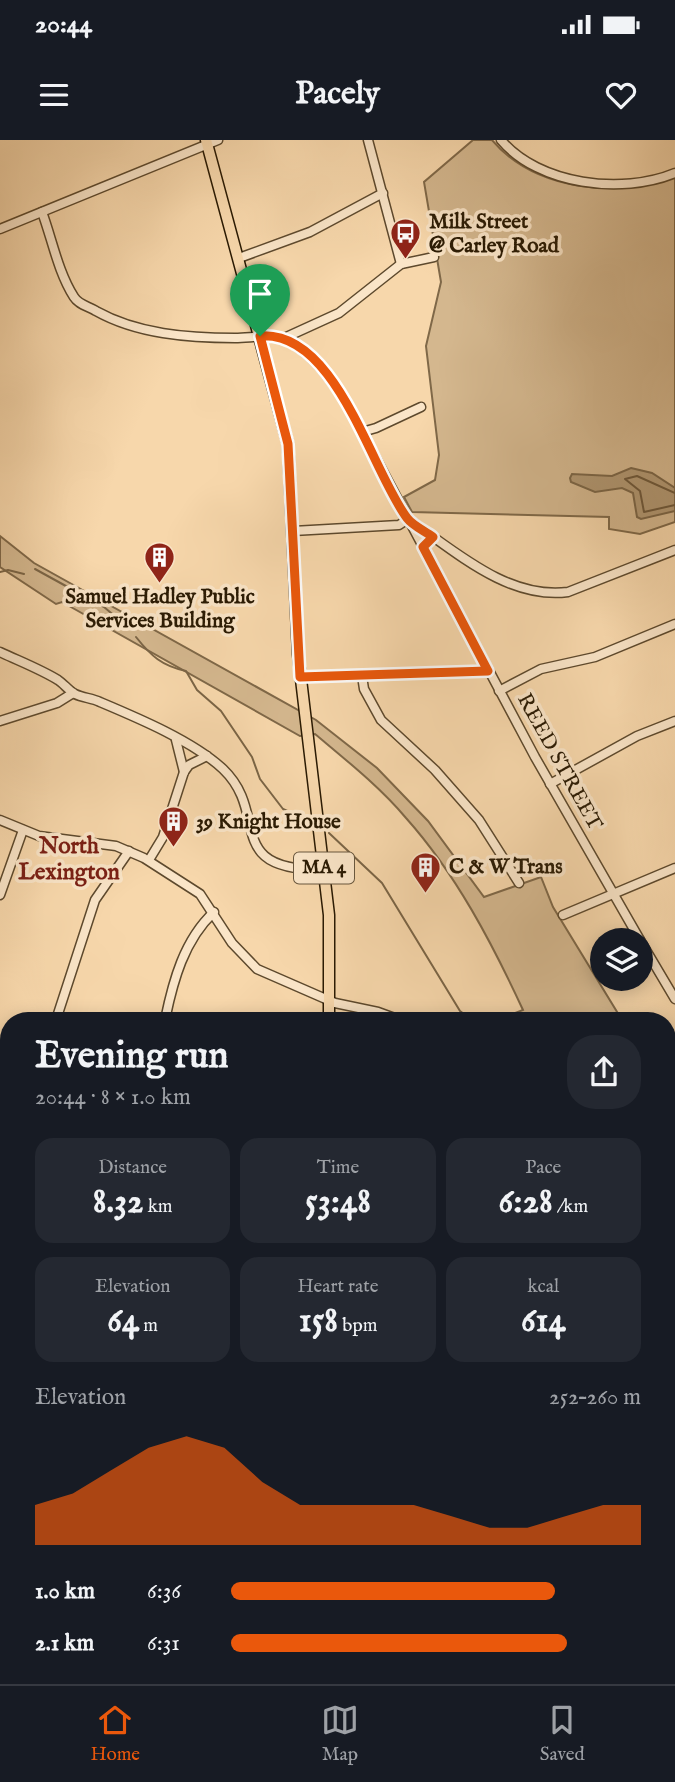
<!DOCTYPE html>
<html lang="en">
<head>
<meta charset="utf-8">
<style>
  :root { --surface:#171b24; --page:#242831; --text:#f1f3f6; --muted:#9ea1a6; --line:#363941; --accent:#ea580c }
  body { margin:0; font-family:"IM FELL English",serif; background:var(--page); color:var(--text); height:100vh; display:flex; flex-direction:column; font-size:26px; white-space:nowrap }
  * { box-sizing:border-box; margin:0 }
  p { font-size:23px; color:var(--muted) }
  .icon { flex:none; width:38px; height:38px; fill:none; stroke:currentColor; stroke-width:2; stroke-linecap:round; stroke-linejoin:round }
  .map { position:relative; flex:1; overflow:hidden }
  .details { position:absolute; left:0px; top:872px; width:676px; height:674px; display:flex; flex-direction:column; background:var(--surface); border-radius:28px 28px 0 0; box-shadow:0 4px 18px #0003 }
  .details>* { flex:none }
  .tools { position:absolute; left:590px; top:788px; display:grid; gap:14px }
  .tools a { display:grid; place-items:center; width:63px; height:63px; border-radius:50%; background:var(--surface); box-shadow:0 4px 18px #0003; font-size:35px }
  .pin { position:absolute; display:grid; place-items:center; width:60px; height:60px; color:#fff; margin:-72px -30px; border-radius:50% 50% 50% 0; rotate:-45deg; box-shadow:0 0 7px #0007 }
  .pin .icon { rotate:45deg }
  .round { display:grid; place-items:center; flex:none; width:74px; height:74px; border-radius:28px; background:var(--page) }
  .overview { display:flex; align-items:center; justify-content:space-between; height:119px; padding:0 35px }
  h1 { font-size:38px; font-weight:700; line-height:52px }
  .metrics { display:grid; grid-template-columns:repeat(3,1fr); gap:10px; height:119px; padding:7px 35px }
  .metrics div { display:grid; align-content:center; border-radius:18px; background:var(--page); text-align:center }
  .metrics b { font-size:35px; font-weight:700 }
  .metrics small { font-size:19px; font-weight:400 }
  .metrics p { font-size:19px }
  .chart { height:196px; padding:14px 35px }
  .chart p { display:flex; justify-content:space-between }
  .chart svg { width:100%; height:126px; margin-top:7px; fill:var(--accent); opacity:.7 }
  ul { padding:0 35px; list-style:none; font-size:23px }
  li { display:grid; grid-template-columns:112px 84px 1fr; align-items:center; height:52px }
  li i { height:18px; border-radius:9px; background:var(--accent) }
  .status { display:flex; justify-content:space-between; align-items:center; height:49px; padding:0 35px; background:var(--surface); direction:ltr }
  .status svg { height:19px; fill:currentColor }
  header { display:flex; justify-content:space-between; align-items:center; height:91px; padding:0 35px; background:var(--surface); font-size:32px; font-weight:700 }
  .menu { display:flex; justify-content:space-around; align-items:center; height:98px; border-top:2px solid var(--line); background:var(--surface); font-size:19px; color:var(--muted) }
  .menu a { display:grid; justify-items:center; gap:4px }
  .menu .active { color:var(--accent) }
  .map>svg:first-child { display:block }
  .green { fill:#d4b78e; stroke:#7f6848; stroke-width:2 }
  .water { fill:#b19772; stroke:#7b6546; stroke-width:2 }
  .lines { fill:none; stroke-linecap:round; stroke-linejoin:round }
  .shore { stroke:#6e583a; stroke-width:2 }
  .stream { stroke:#7b6546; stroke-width:2 }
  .minor-casing { stroke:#5d492d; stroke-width:11 }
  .major-casing { stroke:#2a1a03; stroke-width:13 }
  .highway-casing { stroke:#2a1a03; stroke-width:14 }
  .minor { stroke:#fae5c8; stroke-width:8 }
  .major { stroke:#f7d7ab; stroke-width:10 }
  .highway { stroke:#f7d7ab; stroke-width:10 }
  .route-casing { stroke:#fff; stroke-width:14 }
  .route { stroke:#ea580c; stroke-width:9 }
  .labels { text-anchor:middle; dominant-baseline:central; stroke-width:7; stroke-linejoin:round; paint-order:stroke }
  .shield { fill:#fae5c8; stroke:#68573e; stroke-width:2 }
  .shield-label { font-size:19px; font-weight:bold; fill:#2a1a03 }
  .poi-label { font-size:21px; font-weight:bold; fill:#2a1a03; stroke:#fae5c8; text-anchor:start }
  .street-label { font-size:21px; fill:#2a1a03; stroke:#fae5c8 }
  .neighbourhood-label { font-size:23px; font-weight:bold; fill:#7a1f14; stroke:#fae5c8 }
</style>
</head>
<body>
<div class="status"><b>20:44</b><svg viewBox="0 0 49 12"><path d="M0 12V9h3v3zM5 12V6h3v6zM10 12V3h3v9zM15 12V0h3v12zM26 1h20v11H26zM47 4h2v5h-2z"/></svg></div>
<header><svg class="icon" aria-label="menu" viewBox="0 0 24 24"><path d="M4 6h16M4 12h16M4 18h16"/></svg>Pacely<svg class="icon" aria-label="heart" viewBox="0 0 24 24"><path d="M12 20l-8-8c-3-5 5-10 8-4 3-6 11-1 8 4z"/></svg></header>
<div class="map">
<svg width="675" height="1544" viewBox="0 0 675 1544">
  <rect width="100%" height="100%" fill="#f7d7ab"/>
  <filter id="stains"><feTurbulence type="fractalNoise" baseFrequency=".00286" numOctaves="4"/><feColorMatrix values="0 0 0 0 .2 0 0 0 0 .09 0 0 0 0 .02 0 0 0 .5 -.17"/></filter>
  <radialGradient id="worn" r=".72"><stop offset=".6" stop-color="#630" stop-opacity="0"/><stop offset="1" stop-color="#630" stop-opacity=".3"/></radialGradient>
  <g class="green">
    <path d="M473,0H492C534,50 616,59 675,37V382L640,394L609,389V377L412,372L404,357L435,340L439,315L426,206L441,142L424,42Z"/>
    <path d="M0,396L34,423L316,580L377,628L428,681L484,757L541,737L553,767L622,880H518L515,873L523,870C492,803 456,734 406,678C380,647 346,620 315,594L300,596L62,462L56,464L0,427Z"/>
  </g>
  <path class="water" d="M631,328L652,333L675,348V371L641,379L637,377L633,353L622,348L595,352L571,342L570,338L572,334L612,336Z"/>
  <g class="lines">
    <path class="shore" d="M675,353L637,336L625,339L640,351L644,372L675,365"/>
    <g class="stream">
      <path d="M35,429L104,467L130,489"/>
      <path d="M0,432L8,430L24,434"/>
      <path d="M136,497C151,516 162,526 186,531L197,550L221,571L252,617L260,639L283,669L307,680"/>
      <path d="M329,693L382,743L460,871L472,880"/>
    </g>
    <defs>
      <g id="minor">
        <path d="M368,0L401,124"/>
        <path d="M501,0C539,45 622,55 675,33"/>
        <path d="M42,72C52,99 58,132 74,157C79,165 88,166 96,171C137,194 188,198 235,198C253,198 270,193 287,201C313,213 330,239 346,262L535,617L640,800"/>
        <path d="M0,89L218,0"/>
        <path d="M239,118L310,92L383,53"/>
        <path d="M282,199L339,173L401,124L434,117"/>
        <path d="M362,292L376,288L421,267"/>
        <path d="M293,391L399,385L408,379C455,411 508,460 568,452L675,410"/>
        <path d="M0,512C19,521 40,529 58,540C64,544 69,551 75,554C83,558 92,558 100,562C138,578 193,601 223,629C271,675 221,730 324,730"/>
        <path d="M362,536L364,549L381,580L435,630L479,680L519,743"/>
        <path d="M300,537L488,531"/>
        <path d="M499,551L541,529L595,517L675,484"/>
        <path d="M0,581L57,563L73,553"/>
        <path d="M176,600L184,632"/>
        <path d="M550,644L637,596L675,581"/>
        <path d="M0,680L39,696L116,706L144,718L200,754L232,803L257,829L335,863L378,872L400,880"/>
        <path d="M149,720L163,697L184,632L189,625L207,616"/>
        <path d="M0,755L23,690"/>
        <path d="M563,775L675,728"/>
        <path d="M640,800L675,859"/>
        <path d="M56,880L95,760L129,711"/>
        <path d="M165,880C173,841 184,800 214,772"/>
        <path d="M667,958L675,956"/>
        <path d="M667,1058L675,1054"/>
        <path d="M667,1086L675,1101"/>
        <path d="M0,1208L9,1207"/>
        <path d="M0,1281L9,1280"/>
        <path d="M667,1292L675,1302"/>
        <path d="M0,1358H9"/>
        <path d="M667,1408L675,1400"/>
        <path d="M0,1469L9,1472"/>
        <path d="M110,1536L118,1544"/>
        <path d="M236,1544V1536"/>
      </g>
      <g id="major">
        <path d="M206,0L288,304L298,514L329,775V880"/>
        <path d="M406,1536L407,1544"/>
      </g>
      <g id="highway">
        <path d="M667,1437L675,1441"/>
        <path d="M667,1486L675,1482"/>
        <path d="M667,1508L675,1505"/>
        <path d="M667,1522L675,1517"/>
        <path d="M398,1536L402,1544"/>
        <path d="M418,1536L419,1544"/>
        <path d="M261,1544L264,1536"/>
        <path d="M277,1544V1536"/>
        <path d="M503,1544L516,1536"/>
        <path d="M518,1544L537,1536"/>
        <path d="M575,1544L594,1536"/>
        <path d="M638,1544L645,1536"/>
      </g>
    </defs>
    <use href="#minor" class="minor-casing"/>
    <use href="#major" class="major-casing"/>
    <use href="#highway" class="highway-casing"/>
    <use href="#minor" class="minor"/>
    <use href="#major" class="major"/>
    <use href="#highway" class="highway"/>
  </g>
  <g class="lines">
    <defs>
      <path id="route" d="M260,196C336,190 371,330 407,378C413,386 425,391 433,397L423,407L488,531L300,537L288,304Z"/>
    </defs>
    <use href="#route" class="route-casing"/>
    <use href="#route" class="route"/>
  </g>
  <defs>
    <symbol id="bus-pin" viewBox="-11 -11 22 30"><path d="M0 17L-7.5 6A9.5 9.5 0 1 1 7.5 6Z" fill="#8f2418" stroke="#fae5c8"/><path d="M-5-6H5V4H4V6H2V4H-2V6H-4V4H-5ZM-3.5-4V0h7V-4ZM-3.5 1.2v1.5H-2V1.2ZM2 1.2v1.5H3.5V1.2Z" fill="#fff"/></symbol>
    <symbol id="building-pin" viewBox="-11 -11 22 30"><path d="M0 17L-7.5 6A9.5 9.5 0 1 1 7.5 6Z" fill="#8f2418" stroke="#fae5c8"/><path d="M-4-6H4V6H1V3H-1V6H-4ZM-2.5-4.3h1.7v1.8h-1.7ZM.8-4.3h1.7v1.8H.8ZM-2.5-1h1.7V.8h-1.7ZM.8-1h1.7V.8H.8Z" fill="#fff"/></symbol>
  </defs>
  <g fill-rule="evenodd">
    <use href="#bus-pin" x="388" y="76" width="35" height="47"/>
    <use href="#building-pin" x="142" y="400" width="35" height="47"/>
    <use href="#building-pin" x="156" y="664" width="35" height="47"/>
    <use href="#building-pin" x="408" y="710" width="35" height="47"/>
  </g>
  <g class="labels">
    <rect class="shield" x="294" y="712.5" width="60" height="31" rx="5"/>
    <g class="shield-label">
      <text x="324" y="728">MA 4</text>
    </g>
    <g class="poi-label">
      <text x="429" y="82">Milk Street<tspan x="429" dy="24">@ Carley Road</tspan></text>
      <text x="160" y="457" text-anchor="middle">Samuel Hadley Public<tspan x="160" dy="24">Services Building</tspan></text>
      <text x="196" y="682">39 Knight House</text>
      <text x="449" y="727">C &amp; W Trans</text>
    </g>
    <g class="street-label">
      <text transform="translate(559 622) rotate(61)">REED STREET</text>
    </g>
    <g class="neighbourhood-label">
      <text x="69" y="706">North<tspan x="69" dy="26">Lexington</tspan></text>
    </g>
  </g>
  <rect width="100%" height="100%" filter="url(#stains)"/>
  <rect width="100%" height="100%" fill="url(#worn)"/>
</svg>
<div class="tools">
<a><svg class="icon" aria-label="layers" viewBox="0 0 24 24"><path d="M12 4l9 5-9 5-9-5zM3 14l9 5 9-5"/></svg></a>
</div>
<div class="pin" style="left:260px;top:196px;background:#1e9e55"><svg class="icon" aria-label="arrive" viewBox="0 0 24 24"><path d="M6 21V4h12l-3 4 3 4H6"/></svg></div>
<section class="details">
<div class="overview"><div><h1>Evening run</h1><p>20:44 · 8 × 1.0 km</p></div><a class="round"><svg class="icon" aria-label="share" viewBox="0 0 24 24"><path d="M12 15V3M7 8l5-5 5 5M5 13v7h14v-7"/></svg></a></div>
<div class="metrics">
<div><p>Distance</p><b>8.32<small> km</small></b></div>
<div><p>Time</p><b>53:48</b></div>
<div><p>Pace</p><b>6:28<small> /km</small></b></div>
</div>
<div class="metrics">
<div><p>Elevation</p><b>64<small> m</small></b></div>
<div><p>Heart rate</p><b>158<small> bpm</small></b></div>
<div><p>kcal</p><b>614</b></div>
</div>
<div class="chart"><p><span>Elevation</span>252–260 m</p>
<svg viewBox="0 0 160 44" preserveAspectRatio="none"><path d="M0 44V30L10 26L20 18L30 10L40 6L50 10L60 22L70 30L80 30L90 30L100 30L110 34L120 38L130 38L140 34L150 30L160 30V44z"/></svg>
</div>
<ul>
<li><b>1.0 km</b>6:36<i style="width:79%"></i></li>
<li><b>2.1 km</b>6:31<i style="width:82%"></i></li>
</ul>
</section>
</div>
<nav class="menu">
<a class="active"><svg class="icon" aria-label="home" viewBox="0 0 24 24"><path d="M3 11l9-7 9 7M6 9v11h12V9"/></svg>Home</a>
<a><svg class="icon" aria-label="map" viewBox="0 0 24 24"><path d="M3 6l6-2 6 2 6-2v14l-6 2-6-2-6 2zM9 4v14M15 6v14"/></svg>Map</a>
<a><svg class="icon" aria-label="saved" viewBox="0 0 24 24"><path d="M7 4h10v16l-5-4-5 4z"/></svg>Saved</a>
</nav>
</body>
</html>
